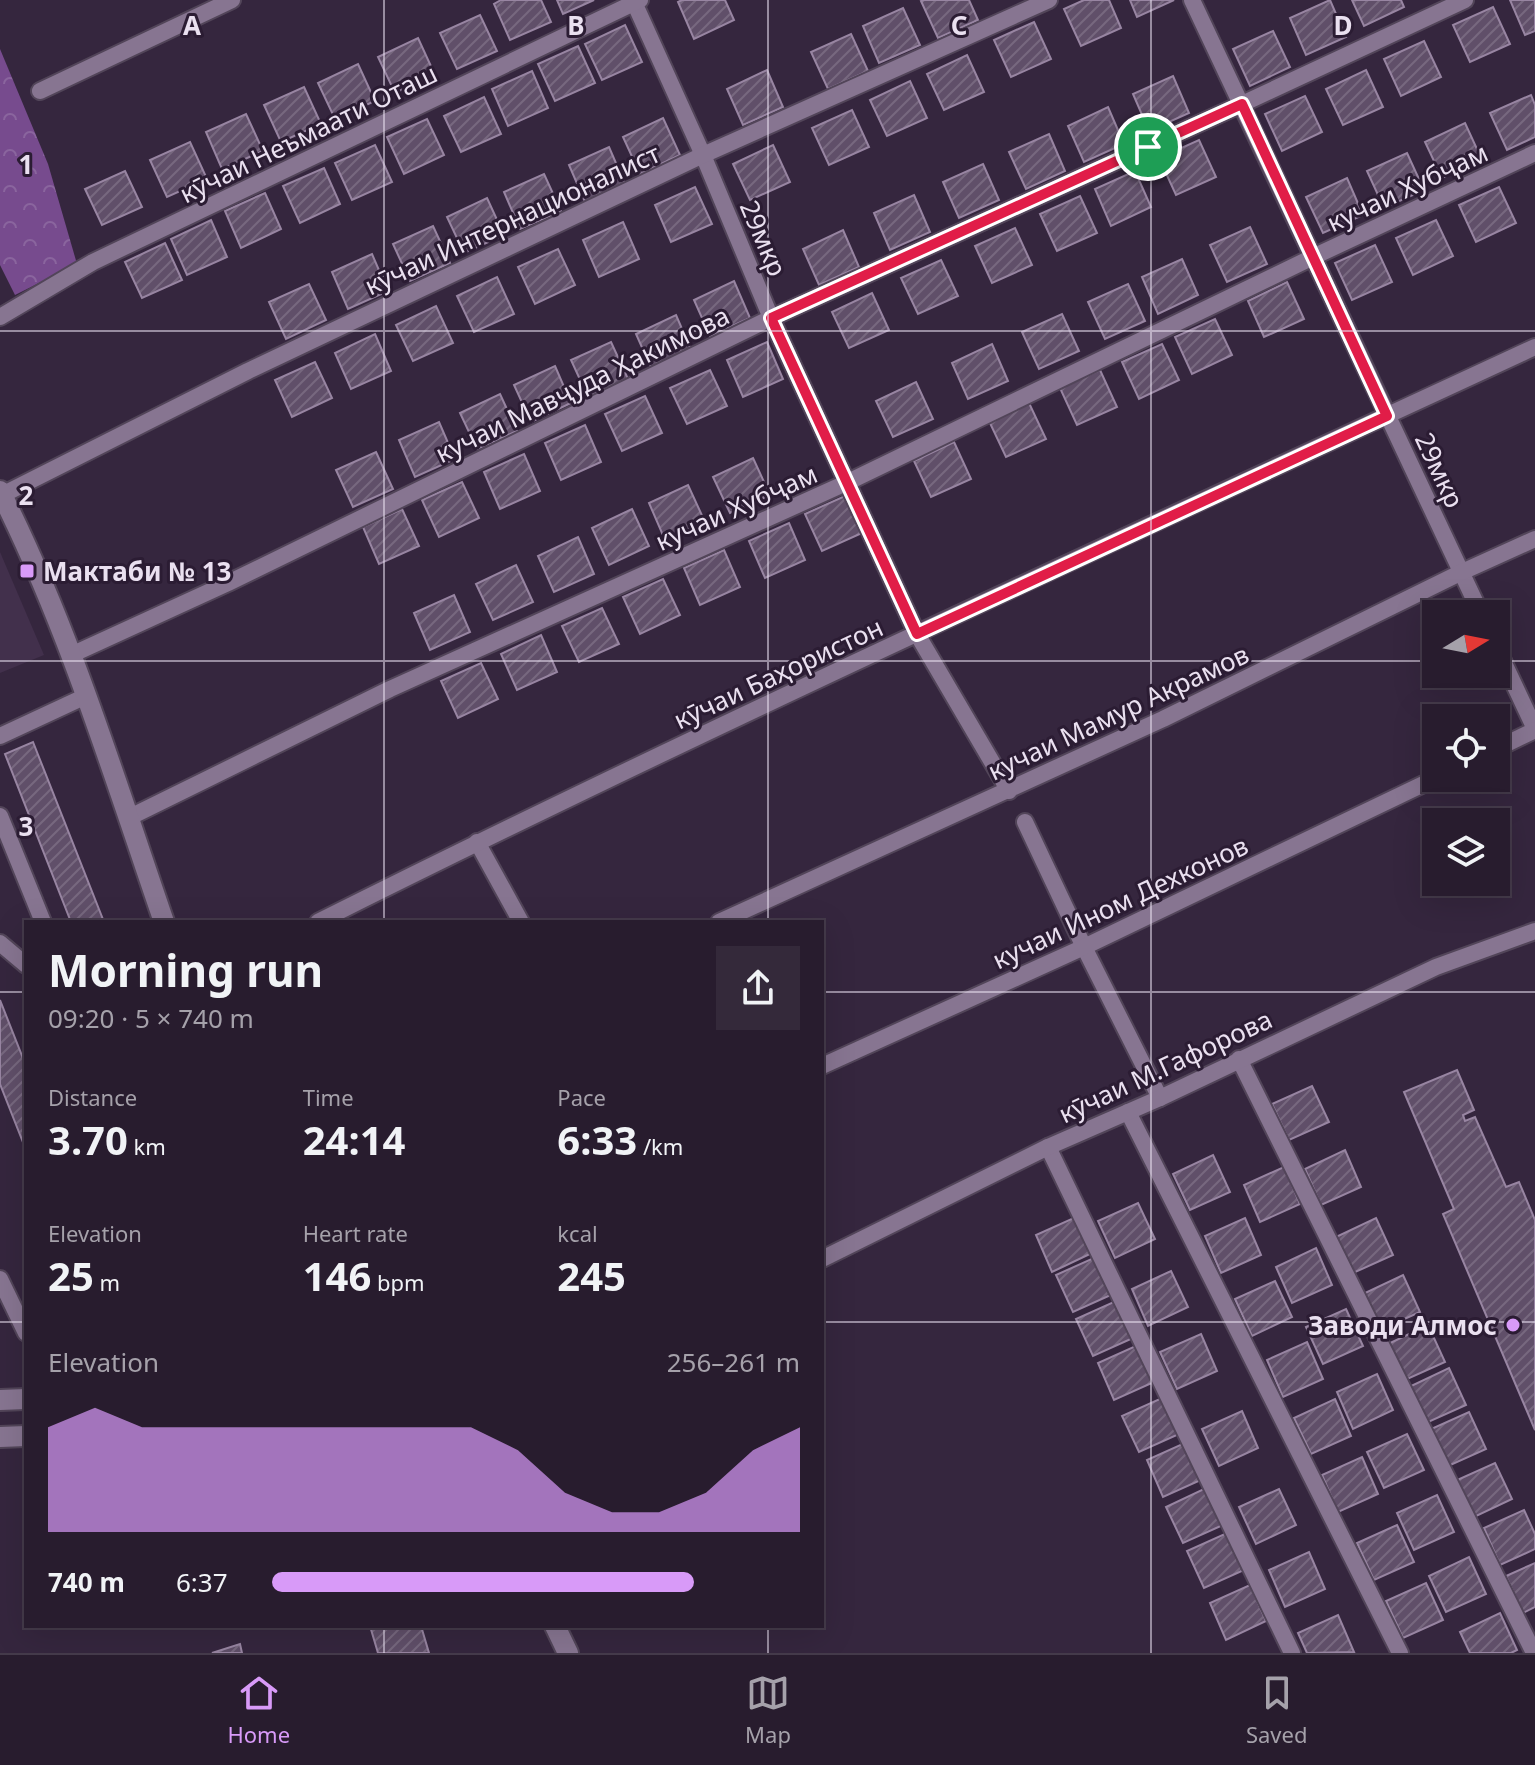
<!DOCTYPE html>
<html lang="en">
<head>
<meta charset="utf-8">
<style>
  :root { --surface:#281c2e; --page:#34293a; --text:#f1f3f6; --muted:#a5a1aa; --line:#443a4a; --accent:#d89af8 }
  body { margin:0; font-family:"Noto Sans",sans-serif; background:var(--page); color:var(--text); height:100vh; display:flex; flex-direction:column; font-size:30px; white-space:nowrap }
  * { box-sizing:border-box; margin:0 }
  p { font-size:26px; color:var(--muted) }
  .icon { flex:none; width:44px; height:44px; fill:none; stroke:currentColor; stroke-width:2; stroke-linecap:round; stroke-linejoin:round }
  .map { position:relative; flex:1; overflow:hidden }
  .side { position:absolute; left:24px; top:920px; width:800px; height:708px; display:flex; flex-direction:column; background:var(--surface); border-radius:0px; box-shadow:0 8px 32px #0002,0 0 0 2px var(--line) }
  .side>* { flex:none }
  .needle { width:52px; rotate:80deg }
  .controls { position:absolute; left:1422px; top:600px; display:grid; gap:16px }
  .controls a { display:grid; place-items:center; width:88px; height:88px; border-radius:0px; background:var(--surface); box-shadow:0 8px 32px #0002,0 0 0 2px var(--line); font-size:40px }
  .pin { position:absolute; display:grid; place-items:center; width:68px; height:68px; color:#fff; margin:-34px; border:4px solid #fff; border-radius:50%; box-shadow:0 2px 8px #0007 }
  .round { display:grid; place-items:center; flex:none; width:84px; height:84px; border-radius:0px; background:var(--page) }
  .headline { display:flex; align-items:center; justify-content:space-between; height:136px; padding:0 24px }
  h1 { font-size:44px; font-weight:700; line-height:60px }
  .stats { display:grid; grid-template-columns:repeat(3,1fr); gap:12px; height:136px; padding:8px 24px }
  .stats div { display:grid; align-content:center }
  .stats b { font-size:40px; font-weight:700 }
  .stats small { font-size:22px; font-weight:400 }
  .stats p { font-size:22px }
  .chart { height:224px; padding:16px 24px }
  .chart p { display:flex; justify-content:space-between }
  .chart svg { width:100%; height:144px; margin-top:8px; fill:var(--accent); opacity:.7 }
  ul { padding:0 24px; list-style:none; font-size:26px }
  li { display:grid; grid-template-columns:128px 96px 1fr; align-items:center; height:60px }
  li i { height:20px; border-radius:10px; background:var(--accent) }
  .menu { display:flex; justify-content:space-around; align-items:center; height:112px; border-top:2px solid var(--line); background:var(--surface); font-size:22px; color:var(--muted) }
  .menu a { display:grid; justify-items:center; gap:4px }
  .menu .on { color:var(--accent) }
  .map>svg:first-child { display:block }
  .built { fill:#42304c }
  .forest { fill:url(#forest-crowns) }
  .building { fill:url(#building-hatch); stroke:#9885a2; stroke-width:2 }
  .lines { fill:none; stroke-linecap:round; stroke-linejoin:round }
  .minor-casing { stroke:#524559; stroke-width:20 }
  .secondary-casing { stroke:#524559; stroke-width:24 }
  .minor { stroke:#877591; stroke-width:16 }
  .secondary { stroke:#877591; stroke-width:20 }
  .route-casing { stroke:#fff; stroke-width:16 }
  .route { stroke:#e11d48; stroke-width:10 }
  .grid { fill:none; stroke:#eae0f0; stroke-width:2; stroke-opacity:0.55 }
  .poi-dot { fill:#d89af8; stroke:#2b1c33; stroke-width:3 }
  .labels { text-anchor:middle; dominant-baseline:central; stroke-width:6; stroke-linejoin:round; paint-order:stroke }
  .street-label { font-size:26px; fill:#eae0f0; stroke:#2b1c33 }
  .poi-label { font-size:26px; font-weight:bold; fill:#eae0f0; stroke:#2b1c33; text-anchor:start }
  .grid-label { font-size:26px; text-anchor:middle; font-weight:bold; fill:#eae0f0; stroke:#2b1c33; stroke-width:6; stroke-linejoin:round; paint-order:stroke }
</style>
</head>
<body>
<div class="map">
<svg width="1535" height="1653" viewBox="0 0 1535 1653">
  <defs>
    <pattern id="forest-crowns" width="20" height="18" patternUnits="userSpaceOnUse" patternTransform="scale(2)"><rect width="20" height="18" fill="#774b8e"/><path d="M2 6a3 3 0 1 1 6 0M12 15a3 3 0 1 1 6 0" fill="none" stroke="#8a659e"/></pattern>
    <pattern id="building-hatch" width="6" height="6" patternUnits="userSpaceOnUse" patternTransform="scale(2)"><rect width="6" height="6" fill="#604f69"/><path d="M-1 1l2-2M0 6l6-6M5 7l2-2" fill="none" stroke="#77687f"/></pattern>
  </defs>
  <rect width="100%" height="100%" fill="#35263e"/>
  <path class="built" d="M0,552L44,655L0,673Z"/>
  <path class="forest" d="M0,49L48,164L77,264L15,295L0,265Z"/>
  <g class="building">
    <path d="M501,0H541L551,22L510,40L494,4Z"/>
    <path d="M557,0H594L563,14Z"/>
    <path d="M682,0H725L734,20L694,39L678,2Z"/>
    <path d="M924,0H969L978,20L938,38L921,1Z"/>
    <path d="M1084,0H1109L1121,28L1081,46L1064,9Z"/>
    <path d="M1130,0H1174L1137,17Z"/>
    <path d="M1330,0L1346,37L1306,55L1290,18Z"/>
    <path d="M1352,0H1401L1404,7L1364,26Z"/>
    <path d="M1510,0H1535V31L1525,35Z"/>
    <path d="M1493,7L1510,44L1470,62L1453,25Z"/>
    <path d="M903,8L920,45L879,63L863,26Z"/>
    <path d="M480,15L497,51L457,69L440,33Z"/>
    <path d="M1034,22L1051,59L1011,77L994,40Z"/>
    <path d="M625,25L642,62L602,80L585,44Z"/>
    <path d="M1273,31L1290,67L1250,86L1233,49Z"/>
    <path d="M851,34L868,71L828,89L811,52Z"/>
    <path d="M418,38L435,75L395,93L378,57Z"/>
    <path d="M1424,41L1441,77L1401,96L1384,59Z"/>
    <path d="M578,46L595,83L555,101L538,64Z"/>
    <path d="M967,55L984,92L944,110L927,74Z"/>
    <path d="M358,64L375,101L335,119L318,83Z"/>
    <path d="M767,70L783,107L743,125L727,89Z"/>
    <path d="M1366,70L1383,107L1343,125L1326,89Z"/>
    <path d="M532,71L548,108L508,126L492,89Z"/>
    <path d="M1173,76L1189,113L1149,131L1133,94Z"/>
    <path d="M910,81L927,118L887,136L870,100Z"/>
    <path d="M304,87L321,124L281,142L264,105Z"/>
    <path d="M1531,95L1535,105V137L1507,150L1490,113Z"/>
    <path d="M1305,96L1322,132L1282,151L1265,114Z"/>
    <path d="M484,97L501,134L461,152L444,116Z"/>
    <path d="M1108,107L1124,144L1084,162L1068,126Z"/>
    <path d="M852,110L869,147L829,165L812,128Z"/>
    <path d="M246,114L263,151L222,169L206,132Z"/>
    <path d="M663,118L680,155L640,174L623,137Z"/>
    <path d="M427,119L444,155L404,174L387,137Z"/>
    <path d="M1465,123L1482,160L1442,178L1425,142Z"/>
    <path d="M1049,134L1065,171L1026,189L1009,152Z"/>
    <path d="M1199,140L1216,177L1176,195L1159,158Z"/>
    <path d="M190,142L207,179L167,197L150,160Z"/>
    <path d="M375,145L392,182L352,200L335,163Z"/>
    <path d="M773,145L790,182L750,200L733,164Z"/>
    <path d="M609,147L625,184L585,202L569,165Z"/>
    <path d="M1407,153L1424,190L1384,208L1367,171Z"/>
    <path d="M983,164L999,200L959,218L943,182Z"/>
    <path d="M324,168L340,204L300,223L283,186Z"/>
    <path d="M125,171L142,207L102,225L85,189Z"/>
    <path d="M1135,171L1151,207L1111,226L1095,189Z"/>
    <path d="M544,174L561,211L520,229L504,192Z"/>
    <path d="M1347,178L1363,215L1323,233L1306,197Z"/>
    <path d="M695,187L712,224L671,242L655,205Z"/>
    <path d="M1499,187L1516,223L1476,242L1459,205Z"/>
    <path d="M265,193L281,229L241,248L225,211Z"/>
    <path d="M914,195L930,232L890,250L874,213Z"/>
    <path d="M1080,196L1097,233L1057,251L1040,214Z"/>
    <path d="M487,198L504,235L464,253L447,217Z"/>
    <path d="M211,220L227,257L187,275L171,239Z"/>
    <path d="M1436,220L1453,256L1413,275L1396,238Z"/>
    <path d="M623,222L639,259L599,277L583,240Z"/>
    <path d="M433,226L450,263L410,281L393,244Z"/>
    <path d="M1250,227L1267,264L1227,282L1210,245Z"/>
    <path d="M1015,228L1032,265L992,283L975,246Z"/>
    <path d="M843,230L859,267L819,285L803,249Z"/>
    <path d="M165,243L182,280L142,298L125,262Z"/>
    <path d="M1375,245L1392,282L1352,300L1335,263Z"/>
    <path d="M558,249L575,285L535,304L518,267Z"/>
    <path d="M372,254L388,291L348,309L332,272Z"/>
    <path d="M1182,259L1198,295L1158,314L1142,277Z"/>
    <path d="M941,260L958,296L918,314L901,278Z"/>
    <path d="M497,277L514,314L474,332L457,296Z"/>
    <path d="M734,281L750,318L710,336L694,300Z"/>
    <path d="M1287,282L1304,319L1264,337L1248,301Z"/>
    <path d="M309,284L326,320L286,339L269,302Z"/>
    <path d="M1128,284L1145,321L1105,339L1088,302Z"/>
    <path d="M872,293L889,330L849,348L832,312Z"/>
    <path d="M436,306L453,343L413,361L396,325Z"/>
    <path d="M1062,314L1079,351L1039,369L1022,332Z"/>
    <path d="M676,315L692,352L652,370L636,334Z"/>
    <path d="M1215,319L1232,355L1192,374L1175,337Z"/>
    <path d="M375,334L391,371L351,389L335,353Z"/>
    <path d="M611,342L628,379L588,397L571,360Z"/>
    <path d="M767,342L783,379L743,397L727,360Z"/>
    <path d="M992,344L1008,381L968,399L952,363Z"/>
    <path d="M1162,344L1179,380L1139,399L1122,362Z"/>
    <path d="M315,362L332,398L292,417L275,380Z"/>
    <path d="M555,366L571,403L531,422L514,385Z"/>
    <path d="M710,370L727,406L687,424L670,388Z"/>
    <path d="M1100,370L1117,407L1077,425L1060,388Z"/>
    <path d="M916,382L933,419L893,437L876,401Z"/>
    <path d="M500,394L517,431L477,449L460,413Z"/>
    <path d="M645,396L662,433L622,451L605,414Z"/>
    <path d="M1029,403L1046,439L1006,457L989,421Z"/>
    <path d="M439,422L455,459L415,477L399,440Z"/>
    <path d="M585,425L601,462L561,480L545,443Z"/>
    <path d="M954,442L971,479L931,497L914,461Z"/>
    <path d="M376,452L393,489L353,507L336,470Z"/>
    <path d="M524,454L540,491L500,509L484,472Z"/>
    <path d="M753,458L770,495L730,513L713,477Z"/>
    <path d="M462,482L479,518L439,537L422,500Z"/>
    <path d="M688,485L705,522L665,540L649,503Z"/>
    <path d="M845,496L862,533L822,551L805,514Z"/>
    <path d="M402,509L419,546L379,564L363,527Z"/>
    <path d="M632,509L649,546L609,565L592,528Z"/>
    <path d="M789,523L805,560L765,578L749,541Z"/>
    <path d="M578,537L594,574L554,592L538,556Z"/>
    <path d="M724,550L740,587L700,605L684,568Z"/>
    <path d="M516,565L533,602L493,620L476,584Z"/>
    <path d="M663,579L680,615L640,634L623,597Z"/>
    <path d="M454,595L470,632L430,650L414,613Z"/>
    <path d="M602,608L619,644L579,662L562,626Z"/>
    <path d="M541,635L557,672L517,690L501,654Z"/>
    <path d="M481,663L498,699L458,718L441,681Z"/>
    <path d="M33,742L104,922H71L5,754Z"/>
    <path d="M0,1000L26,1066V1150L0,1084Z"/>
    <path d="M1457,1070L1474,1110L1463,1115L1465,1121L1475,1117L1506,1187L1519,1182L1535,1220V1430L1443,1214L1454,1209L1404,1092Z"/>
    <path d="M1312,1086L1329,1122L1289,1140L1272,1104Z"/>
    <path d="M1345,1150L1361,1187L1321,1205L1305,1169Z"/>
    <path d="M1213,1155L1230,1192L1190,1210L1173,1174Z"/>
    <path d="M1284,1167L1300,1204L1260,1222L1244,1185Z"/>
    <path d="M1138,1203L1155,1239L1115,1258L1098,1221Z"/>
    <path d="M1076,1217L1092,1253L1052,1272L1036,1235Z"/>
    <path d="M1245,1218L1261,1255L1221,1273L1205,1236Z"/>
    <path d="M1376,1218L1393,1255L1353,1273L1336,1237Z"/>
    <path d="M1316,1248L1332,1285L1292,1303L1276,1267Z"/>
    <path d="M1096,1257L1113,1294L1073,1312L1056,1275Z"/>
    <path d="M1171,1271L1188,1307L1148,1326L1132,1289Z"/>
    <path d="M1403,1275L1420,1312L1380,1330L1363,1294Z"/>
    <path d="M1275,1281L1292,1317L1252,1336L1235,1299Z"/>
    <path d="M1116,1301L1133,1338L1093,1356L1076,1319Z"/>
    <path d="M1346,1309L1363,1346L1323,1364L1306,1327Z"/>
    <path d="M1428,1325L1445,1362L1405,1380L1388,1344Z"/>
    <path d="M1201,1334L1217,1371L1177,1389L1160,1352Z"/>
    <path d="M1307,1342L1323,1379L1283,1397L1267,1360Z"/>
    <path d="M1138,1345L1154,1382L1114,1400L1098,1363Z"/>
    <path d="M1449,1368L1466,1405L1426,1423L1409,1387Z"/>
    <path d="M1377,1374L1393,1410L1353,1429L1337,1392Z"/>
    <path d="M1162,1398L1179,1434L1139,1452L1122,1416Z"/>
    <path d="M1335,1399L1351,1436L1311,1454L1294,1418Z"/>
    <path d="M1242,1411L1258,1448L1219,1466L1202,1429Z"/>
    <path d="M1469,1412L1486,1449L1446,1467L1429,1430Z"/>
    <path d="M1407,1434L1424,1470L1384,1488L1367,1452Z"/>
    <path d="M1187,1442L1203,1479L1163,1497L1147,1460Z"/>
    <path d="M1362,1457L1378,1494L1338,1512L1322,1475Z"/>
    <path d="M1495,1463L1512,1499L1472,1518L1455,1481Z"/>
    <path d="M1206,1488L1223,1525L1183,1543L1166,1507Z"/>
    <path d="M1279,1489L1296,1525L1256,1544L1239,1507Z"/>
    <path d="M1437,1495L1454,1532L1414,1550L1397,1513Z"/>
    <path d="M1524,1510L1535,1534V1549L1500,1565L1484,1528Z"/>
    <path d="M1397,1525L1414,1562L1374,1580L1357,1543Z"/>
    <path d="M1227,1533L1244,1570L1204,1588L1187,1551Z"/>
    <path d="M1309,1552L1325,1589L1285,1607L1269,1570Z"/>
    <path d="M1469,1557L1486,1594L1446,1612L1429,1576Z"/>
    <path d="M1535,1563V1607L1523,1613L1506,1576Z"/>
    <path d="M1426,1583L1443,1620L1403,1638L1386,1601Z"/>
    <path d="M1250,1585L1266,1621L1226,1640L1210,1603Z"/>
    <path d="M1500,1613L1517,1650L1511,1653H1470L1460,1632Z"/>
    <path d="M1338,1615L1354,1652L1307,1653L1298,1633Z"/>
    <path d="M370,1626H421L429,1653H378Z"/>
    <path d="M240,1644L242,1653H212Z"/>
  </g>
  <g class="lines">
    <defs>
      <g id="minor">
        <path d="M633,0L703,155L771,318L917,634L1009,791"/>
        <path d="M1192,0L1481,614"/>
        <path d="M40,91L232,0"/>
        <path d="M0,317L93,262L640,0"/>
        <path d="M2,495L248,371L703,155L1049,0"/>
        <path d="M1496,646L1535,729"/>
        <path d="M71,655L228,583L771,318L1242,104L1465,0"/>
        <path d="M0,736L86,696"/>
        <path d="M1496,749L1535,730"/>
        <path d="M0,816L43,922"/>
        <path d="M128,818L390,689L846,483L1313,257L1535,153"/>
        <path d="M1025,822L1084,947L1160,1098"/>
        <path d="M477,842L521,922"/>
        <path d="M318,922C719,721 1128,536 1535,347"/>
        <path d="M719,922L1163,719L1462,572L1535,539"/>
        <path d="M0,943L26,965"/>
        <path d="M1239,1059L1534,1653"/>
        <path d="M822,1066L1084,947L1436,778"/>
        <path d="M1128,1112L1400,1653"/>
        <path d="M1048,1147L1292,1653"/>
        <path d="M822,1259L1048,1147L1160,1098L1436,967L1535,931"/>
        <path d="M0,1279L26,1333"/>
      </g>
      <g id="secondary">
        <path d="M0,491C69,628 114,777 164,922"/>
        <path d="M0,1400L26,1399"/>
        <path d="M0,1437L26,1436"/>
        <path d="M555,1626L568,1653"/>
      </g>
    </defs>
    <use href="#minor" class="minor-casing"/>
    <use href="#secondary" class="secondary-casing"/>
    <use href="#minor" class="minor"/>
    <use href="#secondary" class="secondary"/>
  </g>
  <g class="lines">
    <defs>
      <path id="route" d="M1242,104L1387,416L917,634L771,318Z"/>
    </defs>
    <use href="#route" class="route-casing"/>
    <use href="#route" class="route"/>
  </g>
  <path class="grid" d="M384,0V922M768,0V922M1151,0V1653M0,331H1535M0,661H1436M1496,661H1535M0,992H26M822,992H1535M0,1322H26M822,1322H1535M384,1626V1653M768,1626V1653"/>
  <g class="poi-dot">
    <rect x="19" y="563" width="16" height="16" rx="4"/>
    <circle cx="1513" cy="1325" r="8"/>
  </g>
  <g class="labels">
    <g class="street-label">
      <text transform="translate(308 133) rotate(-26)">кӯчаи Неъмаати Оташ</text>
      <text transform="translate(1407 187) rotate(-25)">кучаи Хубҷам</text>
      <text transform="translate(512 219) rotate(-25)">кӯчаи Интернационалист</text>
      <text transform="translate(764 238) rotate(67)">29мкр</text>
      <text transform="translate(582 384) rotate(-26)">кучаи Мавҷуда Ҳакимова</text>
      <text transform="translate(1440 470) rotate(65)">29мкр</text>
      <text transform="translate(736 507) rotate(-24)">кучаи Хубҷам</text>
      <text transform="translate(778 673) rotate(-25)">кӯчаи Баҳористон</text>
      <text transform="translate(1118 712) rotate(-25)">кучаи Мамур Акрамов</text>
      <text transform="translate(1120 902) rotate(-25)">кучаи Ином Дехконов</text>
      <text transform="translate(1165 1066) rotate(-25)">кӯчаи М.Гафорова</text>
    </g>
    <g class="poi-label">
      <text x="43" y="571">Мактаби № 13</text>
      <text x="1497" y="1325" text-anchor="end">Заводи Алмос</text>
    </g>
  </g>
  <g class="grid-label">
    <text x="192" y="35">A</text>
    <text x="576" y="35">B</text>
    <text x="959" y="35">C</text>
    <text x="1343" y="35">D</text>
    <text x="26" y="174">1</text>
    <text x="26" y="505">2</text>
    <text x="26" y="836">3</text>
  </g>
</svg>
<div class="controls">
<a><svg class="needle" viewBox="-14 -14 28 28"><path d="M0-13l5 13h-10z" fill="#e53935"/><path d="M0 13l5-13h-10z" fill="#a5a1aa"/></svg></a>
<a><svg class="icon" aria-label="locate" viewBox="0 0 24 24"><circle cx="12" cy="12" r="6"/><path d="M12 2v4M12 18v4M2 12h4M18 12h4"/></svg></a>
<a><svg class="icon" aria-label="layers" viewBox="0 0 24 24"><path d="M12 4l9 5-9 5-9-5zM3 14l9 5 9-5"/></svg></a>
</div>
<div class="pin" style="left:1148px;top:147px;background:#1e9e55"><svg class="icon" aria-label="arrive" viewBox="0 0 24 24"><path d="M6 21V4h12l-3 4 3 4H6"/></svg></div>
<section class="side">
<div class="headline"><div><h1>Morning run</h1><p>09:20 · 5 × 740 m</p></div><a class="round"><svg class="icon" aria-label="share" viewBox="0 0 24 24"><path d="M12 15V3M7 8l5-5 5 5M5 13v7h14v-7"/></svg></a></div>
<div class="stats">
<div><p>Distance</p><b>3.70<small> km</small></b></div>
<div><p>Time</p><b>24:14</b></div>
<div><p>Pace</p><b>6:33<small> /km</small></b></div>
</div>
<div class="stats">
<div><p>Elevation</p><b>25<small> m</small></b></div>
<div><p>Heart rate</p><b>146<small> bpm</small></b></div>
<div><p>kcal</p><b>245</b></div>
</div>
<div class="chart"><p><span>Elevation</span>256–261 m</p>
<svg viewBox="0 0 160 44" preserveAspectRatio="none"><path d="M0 44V12L10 6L20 12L30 12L40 12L50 12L60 12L70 12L80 12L90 12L100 19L110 32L120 38L130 38L140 32L150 19L160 12V44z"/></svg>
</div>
<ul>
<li><b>740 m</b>6:37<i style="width:80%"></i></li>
</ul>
</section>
</div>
<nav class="menu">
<a class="on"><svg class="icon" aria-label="home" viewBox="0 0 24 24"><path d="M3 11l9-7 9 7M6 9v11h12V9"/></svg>Home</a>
<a><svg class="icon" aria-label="map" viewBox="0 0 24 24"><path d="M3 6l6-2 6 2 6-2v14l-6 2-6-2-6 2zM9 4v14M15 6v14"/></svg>Map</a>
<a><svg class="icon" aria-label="saved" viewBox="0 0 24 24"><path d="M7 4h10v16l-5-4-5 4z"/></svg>Saved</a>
</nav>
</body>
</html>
